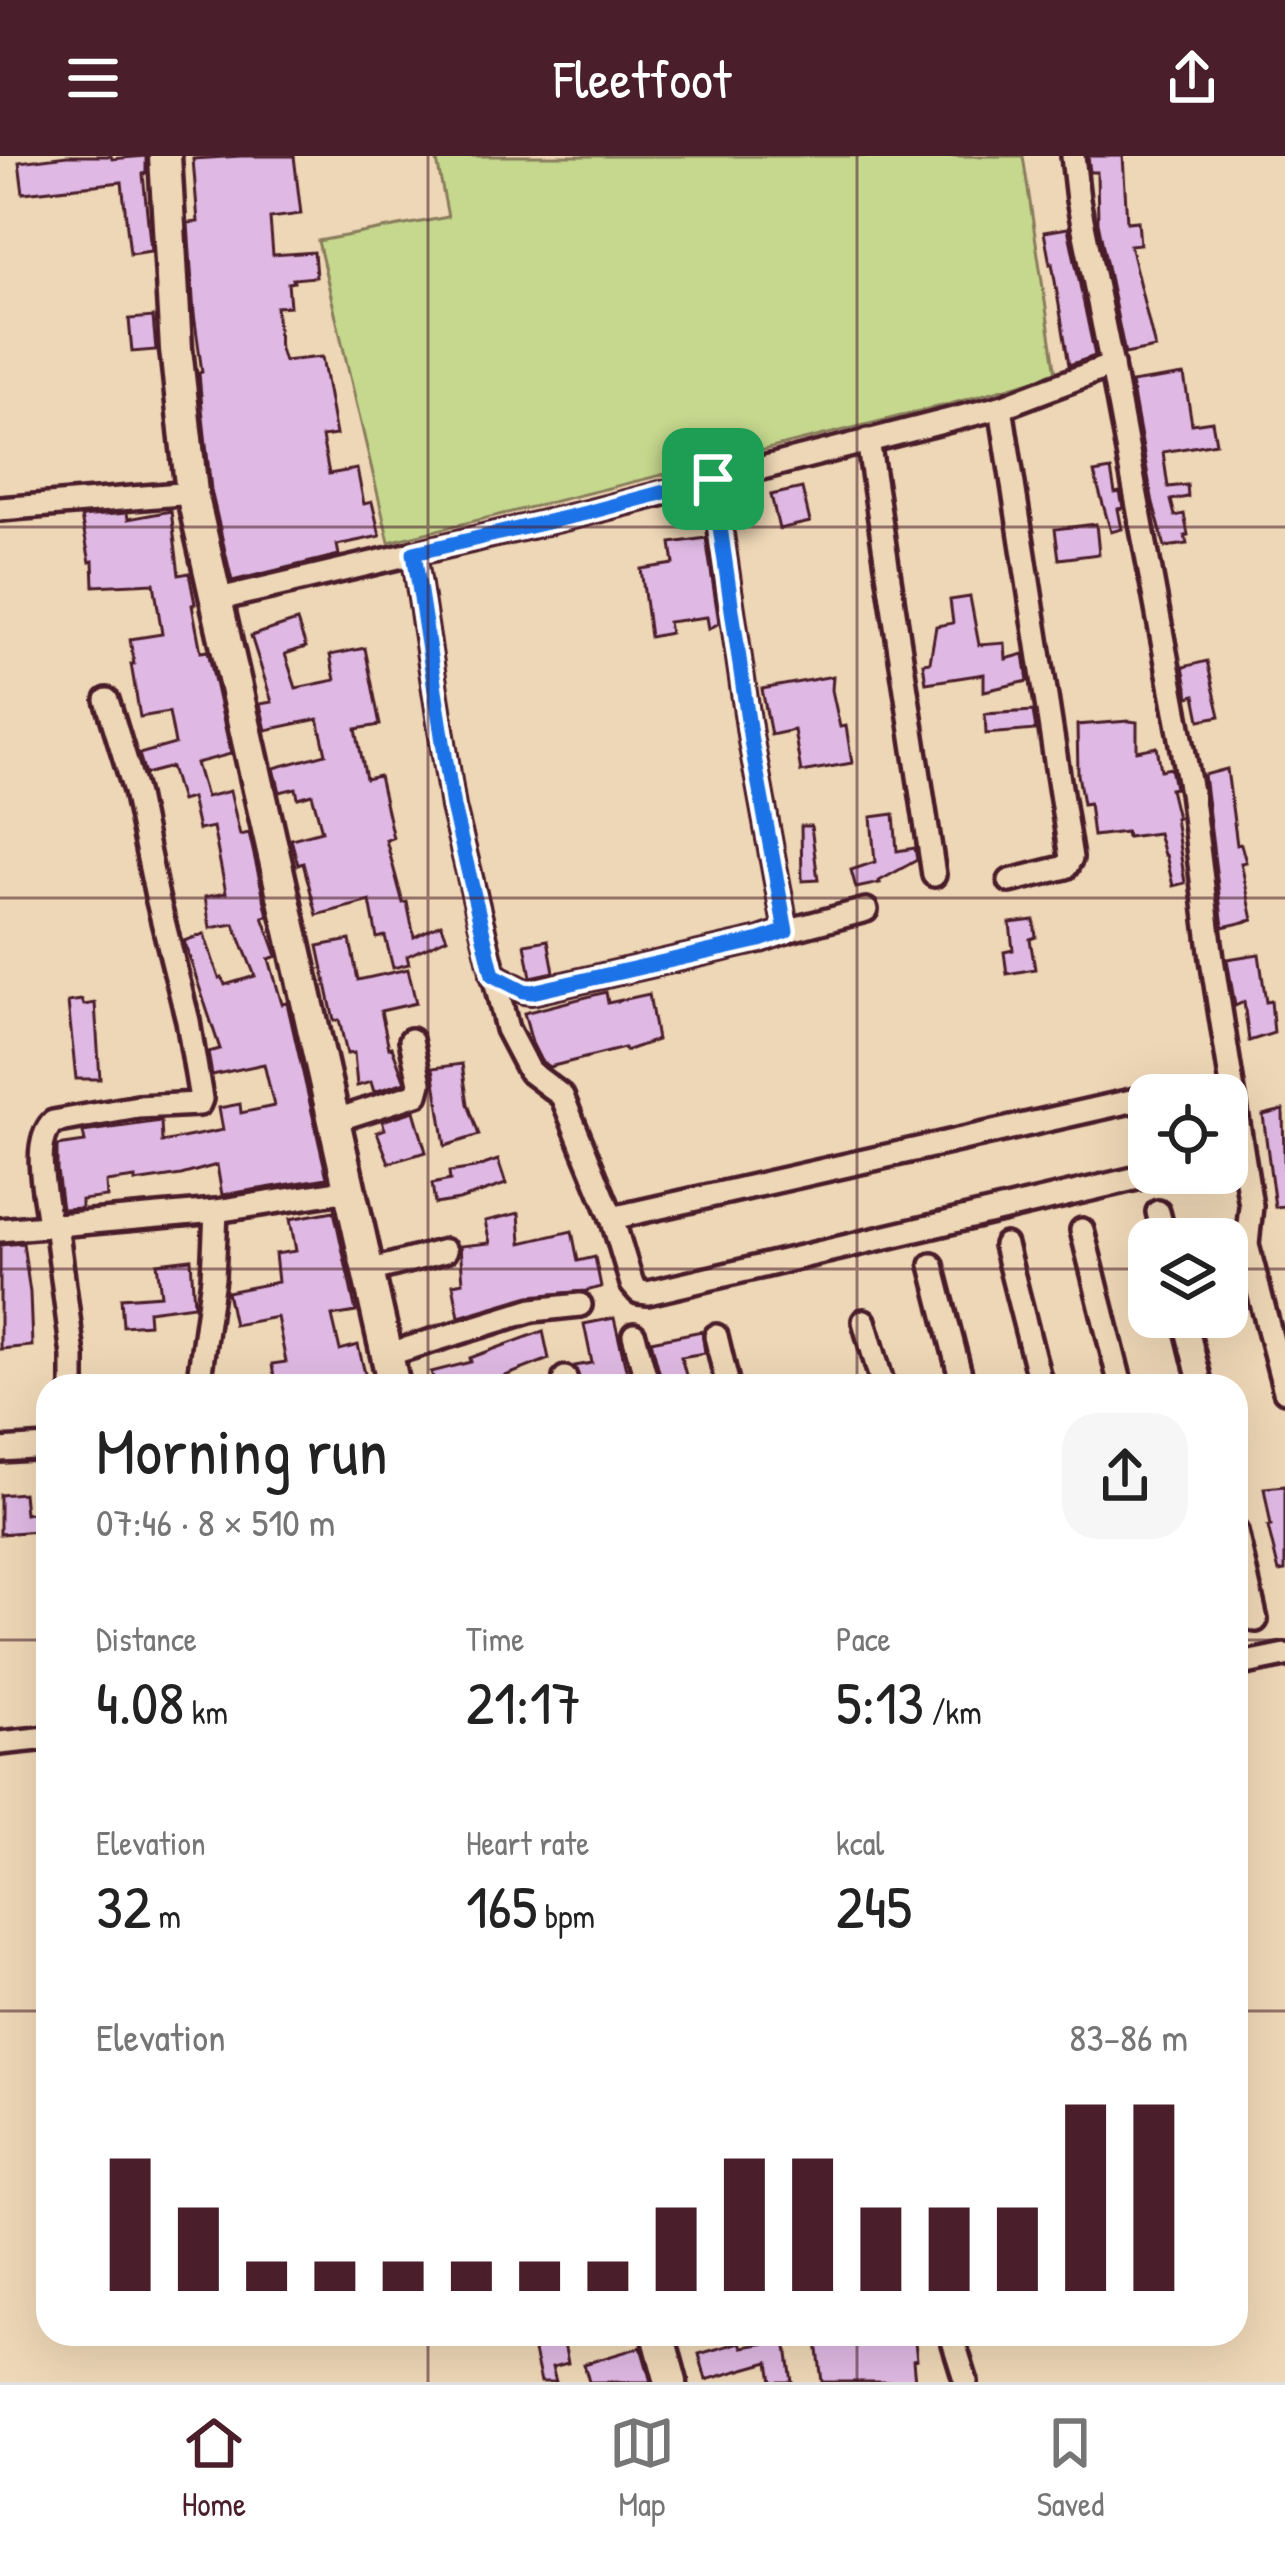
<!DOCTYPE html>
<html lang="en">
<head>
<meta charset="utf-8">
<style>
  :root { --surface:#fff; --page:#f6f6f6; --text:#222; --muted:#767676; --line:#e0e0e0; --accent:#4a1f2b }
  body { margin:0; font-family:"Patrick Hand",sans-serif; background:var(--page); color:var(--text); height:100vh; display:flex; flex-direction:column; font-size:45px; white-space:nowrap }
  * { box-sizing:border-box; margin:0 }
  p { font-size:39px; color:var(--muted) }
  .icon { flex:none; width:66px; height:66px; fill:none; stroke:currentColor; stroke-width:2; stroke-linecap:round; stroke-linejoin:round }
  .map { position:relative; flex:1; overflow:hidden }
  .side { position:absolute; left:36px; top:1218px; width:1212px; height:972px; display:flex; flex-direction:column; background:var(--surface); border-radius:36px; box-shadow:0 12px 48px #0002 }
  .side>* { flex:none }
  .buttons { position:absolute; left:1128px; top:918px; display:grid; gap:24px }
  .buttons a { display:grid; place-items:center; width:120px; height:120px; border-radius:24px; background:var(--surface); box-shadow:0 12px 48px #0002; font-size:60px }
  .pin { position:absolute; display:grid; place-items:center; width:102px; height:102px; color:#fff; margin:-51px; border-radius:24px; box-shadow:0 6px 18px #0006 }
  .round { display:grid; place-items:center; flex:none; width:126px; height:126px; border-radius:36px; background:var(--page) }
  .headline { display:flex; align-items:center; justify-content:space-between; height:204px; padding:0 60px }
  h1 { font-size:66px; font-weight:600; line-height:90px }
  .stats { display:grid; grid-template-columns:repeat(3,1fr); gap:18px; height:204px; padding:12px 60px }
  .stats div { display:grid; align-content:center }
  .stats b { font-size:60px; font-weight:600 }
  .stats small { font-size:33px; font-weight:400 }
  .stats p { font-size:33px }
  .chart { height:336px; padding:24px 60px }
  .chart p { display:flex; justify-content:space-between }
  .chart svg { width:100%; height:216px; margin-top:12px; stroke:var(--accent); stroke-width:6 }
  header { display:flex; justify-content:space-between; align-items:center; height:156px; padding:0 60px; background:var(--accent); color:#fff; font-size:54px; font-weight:600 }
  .dock { display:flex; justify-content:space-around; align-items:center; height:168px; border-top:3px solid var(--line); background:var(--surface); font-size:33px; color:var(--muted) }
  .dock a { display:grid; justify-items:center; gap:6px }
  .dock .selected { color:var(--accent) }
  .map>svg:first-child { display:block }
  .green { fill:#c5d88d; stroke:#887c5c; stroke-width:3 }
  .building { fill:#dfb9e3; stroke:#4a1f2b; stroke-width:3 }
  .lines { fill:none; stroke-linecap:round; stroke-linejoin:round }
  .street-casing { stroke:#4a1f2b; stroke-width:30 }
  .secondary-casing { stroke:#4a1f2b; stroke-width:39 }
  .street { stroke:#eed7b6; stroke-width:21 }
  .secondary { stroke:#eed7b6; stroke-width:30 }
  .route-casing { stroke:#fff; stroke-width:24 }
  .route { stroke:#1a73e8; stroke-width:15 }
  .grid { fill:none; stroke:#4a1f2b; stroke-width:3; stroke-opacity:0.55 }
</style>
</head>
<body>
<header><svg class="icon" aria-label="menu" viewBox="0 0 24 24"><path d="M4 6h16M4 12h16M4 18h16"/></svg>Fleetfoot<svg class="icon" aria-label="share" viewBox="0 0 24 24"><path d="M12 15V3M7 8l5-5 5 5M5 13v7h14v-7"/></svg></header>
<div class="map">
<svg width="1285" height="2226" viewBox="0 0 1285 2226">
  <rect width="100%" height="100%" fill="#eed7b6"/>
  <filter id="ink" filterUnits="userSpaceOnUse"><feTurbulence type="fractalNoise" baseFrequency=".00833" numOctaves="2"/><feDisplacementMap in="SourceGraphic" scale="24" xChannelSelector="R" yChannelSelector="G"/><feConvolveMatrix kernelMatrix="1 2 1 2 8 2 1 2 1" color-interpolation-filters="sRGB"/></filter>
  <g filter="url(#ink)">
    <path class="green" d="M436,0H1023L1056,218L954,247L389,386L318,85L448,61Z"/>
    <g class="building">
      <path d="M67,0H111L112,3L146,0V17L143,18L151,95L130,98L122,26L23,37L19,6Z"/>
      <path d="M241,0H294L301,58L270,62L273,99L314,96L316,121L293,123L294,126L288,127L290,150L276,151L280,193L284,205L322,201L336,279L322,281L329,318L357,313L364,348L372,346L380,380L337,389L339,399L232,425L211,334L202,252L199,217L202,216L194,158L188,67L198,66L193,3Z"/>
      <path d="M1088,0H1123L1127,66L1138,65L1140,88L1130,89L1155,192L1125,198L1098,66L1097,16H1090Z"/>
      <path d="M1068,72L1095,200L1069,209L1052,107L1050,108L1044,76Z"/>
      <path d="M153,161L156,194L132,196L129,163Z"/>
      <path d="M1184,219L1192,268L1212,265L1216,287L1163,296L1168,331L1187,329L1188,341L1171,344L1175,360L1184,358L1188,379L1185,380L1187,388L1165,391L1153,347L1131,227Z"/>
      <path d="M1111,314L1115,337L1120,336L1123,352L1118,353L1122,373L1111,376L1094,317Z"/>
      <path d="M802,332L810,366L779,373L771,339Z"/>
      <path d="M171,355L179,419L189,417L195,448L192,449L201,496L208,495L231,598L196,607L206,641L230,635L240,679L249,677L268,760L263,761L277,800L269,803L282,848L287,847L327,1022L222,1039L217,1009L181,1019L135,1026V1022L106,1026L107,1041L81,1044V1052L62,1053L57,1014V990L85,986L83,976L161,965L162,986L223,974L219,952L240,948L241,957L274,950L264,908L212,919L208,896L220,893L184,785L204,778L219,822L222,821L225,829L255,820L234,768L210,772L205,741L226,737L213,671L198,674L191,642L181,645L171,611L145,618L139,598L175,588L169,556L140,561L131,508H134L130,483L162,478L154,427L94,430L93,405L90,406L81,361L127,357L128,363Z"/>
      <path d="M1096,368L1099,398L1059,403L1055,373Z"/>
      <path d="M706,382L719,467L709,473L707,461L668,466L670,477L650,481L641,413L674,408L671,387Z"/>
      <path d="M970,441L979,489L1005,487L1006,503L1024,498L1028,525L984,535V518L926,527L923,507L930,506L936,470L953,467L950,444Z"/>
      <path d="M297,465L306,491L285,498L296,532L335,524L330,499L365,492L380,569L356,573L366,623L379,620L393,682L386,684L403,747L407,746L414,781L441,768L447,782L407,800L409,808L393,812L385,780L377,782L370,745L317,759L303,707L298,709L291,683L322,675L312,638L298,642L296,632L280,636L274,612L326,598L318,563L266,574L260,548L272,546L251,480Z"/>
      <path d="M1207,505L1220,560L1200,564L1195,539L1189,541L1183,511Z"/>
      <path d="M833,520L832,534L840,571L846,570L852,607L801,616L794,574L771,579L762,533Z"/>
      <path d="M1033,555L1036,574L986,578L985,558Z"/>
      <path d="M1129,565L1137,566V595L1157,591L1161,614L1171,612L1175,632L1170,633L1177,662H1175L1185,727L1173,730L1166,699H1164L1158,677L1127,681L1126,676L1093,680L1089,647L1083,648L1078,618L1077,569Z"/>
      <path d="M1227,613L1237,689L1241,688L1246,706L1241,707L1253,764L1223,771L1204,619Z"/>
      <path d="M894,658L897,695L915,692L917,704L879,725L880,727L856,732L851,714L875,706L871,661Z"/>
      <path d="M801,670H811L818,724L802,725Z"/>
      <path d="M1034,764L1036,781L1030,783L1035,813L1007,818L1004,796L1013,794L1010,767Z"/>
      <path d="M350,784L358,824L408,813L416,847L381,855L389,892L392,891L405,926L374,936L371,926L357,930L354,897L347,898L339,864L334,865L318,790Z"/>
      <path d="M548,784L554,816L531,821L525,788Z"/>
      <path d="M1259,798L1266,846L1271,845L1274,877L1249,885L1244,846L1235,850L1227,803Z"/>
      <path d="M606,836L608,847L649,838L657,884L625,895L624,892L549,911L541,905L532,887L524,857Z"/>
      <path d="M82,844L84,849L95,847L100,923H76L68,846Z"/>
      <path d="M462,908L468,948L479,979L445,990L433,912Z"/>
      <path d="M1283,954L1285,1050L1275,1051L1263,959Z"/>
      <path d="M414,955L426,996L389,1007L377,976L385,973L382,965Z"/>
      <path d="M498,1004L506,1028L459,1044L435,1048L432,1028L450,1024L449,1016L475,1012Z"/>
      <path d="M334,1055L356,1156L332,1160L340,1194L358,1189L368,1230H275L272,1208L286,1206L277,1161L234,1169L227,1136L278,1126L275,1098L296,1095L290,1063Z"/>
      <path d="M519,1057L521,1087L572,1075L578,1105L595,1101L601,1131L586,1135L529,1140L459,1161L453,1128L463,1126L460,1090L490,1087L485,1065Z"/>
      <path d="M23,1087L30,1137L32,1190L0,1193V1089Z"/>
      <path d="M191,1103L194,1149L148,1155L149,1168L123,1170L121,1142L161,1139L157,1107Z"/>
      <path d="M614,1162L630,1230H582L575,1210L592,1207L584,1168Z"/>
      <path d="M543,1175L549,1203L505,1220L488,1230H436L431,1216L471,1206L470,1202Z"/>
      <path d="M702,1175L705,1197L681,1201L689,1230H663L651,1185Z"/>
      <path d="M1285,1330V1415L1279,1416L1268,1371L1271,1370L1264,1332Z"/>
      <path d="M23,1337L25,1358L48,1354V1374L0,1378V1339Z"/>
      <path d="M530,2178H562L568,2207L552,2211L556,2226H541Z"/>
      <path d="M816,2178H836V2182L866,2178H914L917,2203L913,2204L915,2226H822Z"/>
      <path d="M786,2184L792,2226H772L769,2206L706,2224L699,2198L740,2186L742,2191Z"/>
      <path d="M641,2191L651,2226H589L584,2208Z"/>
    </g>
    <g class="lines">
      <defs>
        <g id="street">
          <path d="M1073,0L1078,44L1111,205L1191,636L1212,803L1251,1050L1247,1089L1285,1235"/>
          <path d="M1001,251L1071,702L1066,711L1010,725"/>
          <path d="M868,284L934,719"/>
          <path d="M0,353L192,337"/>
          <path d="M414,397L453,651L507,873L529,915L562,940L612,1062L632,1128L639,1136L648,1137L1159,1017"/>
          <path d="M215,444L586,357L1001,251L1112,209"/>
          <path d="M786,775L866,754"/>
          <path d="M493,819L524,835L532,836L760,784L786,775L751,585L713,323"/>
          <path d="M1159,939L1169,937L1179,939"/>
          <path d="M333,965L417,938L420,927L411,884"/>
          <path d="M1158,1056L1165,1083"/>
          <path d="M612,1062L1149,941"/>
          <path d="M56,1068L73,1200V1230"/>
          <path d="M49,1069C46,1039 31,988 53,966L138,951L199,948L201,943L188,865L157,741L135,635L107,544"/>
          <path d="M0,1074L216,1055L350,1034"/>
          <path d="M1082,1074L1121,1230"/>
          <path d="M1005,1089L1041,1230"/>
          <path d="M932,1109L963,1230"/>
          <path d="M369,1115L445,1095"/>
          <path d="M1184,1161L1201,1230"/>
          <path d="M864,1165L883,1230"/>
          <path d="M634,1179L648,1230"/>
          <path d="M716,1180L728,1230"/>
          <path d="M386,1199L533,1154L580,1149"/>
          <path d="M565,1222L567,1230"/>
          <path d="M198,1230L213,1122L216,1055"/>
          <path d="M0,1294L48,1291"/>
          <path d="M1236,1376L1256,1464"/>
          <path d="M1236,1509L1285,1499"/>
          <path d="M0,1587L48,1582"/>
          <path d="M951,2178L966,2226"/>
        </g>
        <g id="secondary">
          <path d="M165,0L176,193L192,337L394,1230"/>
          <path d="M658,2178L671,2226"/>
        </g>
      </defs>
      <use href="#street" class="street-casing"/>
      <use href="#secondary" class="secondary-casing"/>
      <use href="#street" class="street"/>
      <use href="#secondary" class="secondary"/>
    </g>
  </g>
  <g class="lines" filter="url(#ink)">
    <defs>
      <path id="route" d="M713,323L751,585L786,775L760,784L532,836L524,835L493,819L453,651L414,397L586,357Z"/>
    </defs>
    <use href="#route" class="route-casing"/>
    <use href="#route" class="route"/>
  </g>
  <path class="grid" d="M428,0V1230M857,0V1230M0,371H1285M0,742H1285M0,1113H1149M1227,1113H1285M0,1484H48M1236,1484H1285M0,1855H48M1236,1855H1285M428,2178V2226M857,2178V2226"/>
</svg>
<div class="buttons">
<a><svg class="icon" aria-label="locate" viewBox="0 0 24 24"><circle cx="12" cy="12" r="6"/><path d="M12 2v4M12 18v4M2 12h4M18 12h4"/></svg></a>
<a><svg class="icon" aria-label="layers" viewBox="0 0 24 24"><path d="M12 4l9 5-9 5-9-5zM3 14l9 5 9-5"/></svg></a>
</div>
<div class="pin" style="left:713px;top:323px;background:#1e9e55"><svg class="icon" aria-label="arrive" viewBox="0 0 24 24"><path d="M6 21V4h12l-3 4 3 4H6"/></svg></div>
<section class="side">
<div class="headline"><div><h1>Morning run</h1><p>07:46 · 8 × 510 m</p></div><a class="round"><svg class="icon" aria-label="share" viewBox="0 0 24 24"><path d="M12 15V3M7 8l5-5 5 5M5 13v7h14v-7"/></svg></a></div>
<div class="stats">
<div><p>Distance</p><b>4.08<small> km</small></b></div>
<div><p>Time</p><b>21:17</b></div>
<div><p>Pace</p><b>5:13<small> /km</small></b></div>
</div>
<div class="stats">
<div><p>Elevation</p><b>32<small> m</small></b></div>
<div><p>Heart rate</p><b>165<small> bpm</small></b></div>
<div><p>kcal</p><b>245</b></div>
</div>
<div class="chart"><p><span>Elevation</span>83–86 m</p>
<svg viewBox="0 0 160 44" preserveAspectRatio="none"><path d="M5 44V17M15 44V27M25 44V38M35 44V38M45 44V38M55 44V38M65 44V38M75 44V38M85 44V27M95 44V17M105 44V17M115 44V27M125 44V27M135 44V27M145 44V6M155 44V6"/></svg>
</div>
</section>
</div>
<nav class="dock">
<a class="selected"><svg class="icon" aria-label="home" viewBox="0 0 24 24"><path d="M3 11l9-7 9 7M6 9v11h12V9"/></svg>Home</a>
<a><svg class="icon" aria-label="map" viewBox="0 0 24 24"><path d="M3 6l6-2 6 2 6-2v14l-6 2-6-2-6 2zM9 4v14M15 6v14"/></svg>Map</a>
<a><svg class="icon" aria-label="saved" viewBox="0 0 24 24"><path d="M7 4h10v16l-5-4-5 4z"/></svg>Saved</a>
</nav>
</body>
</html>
